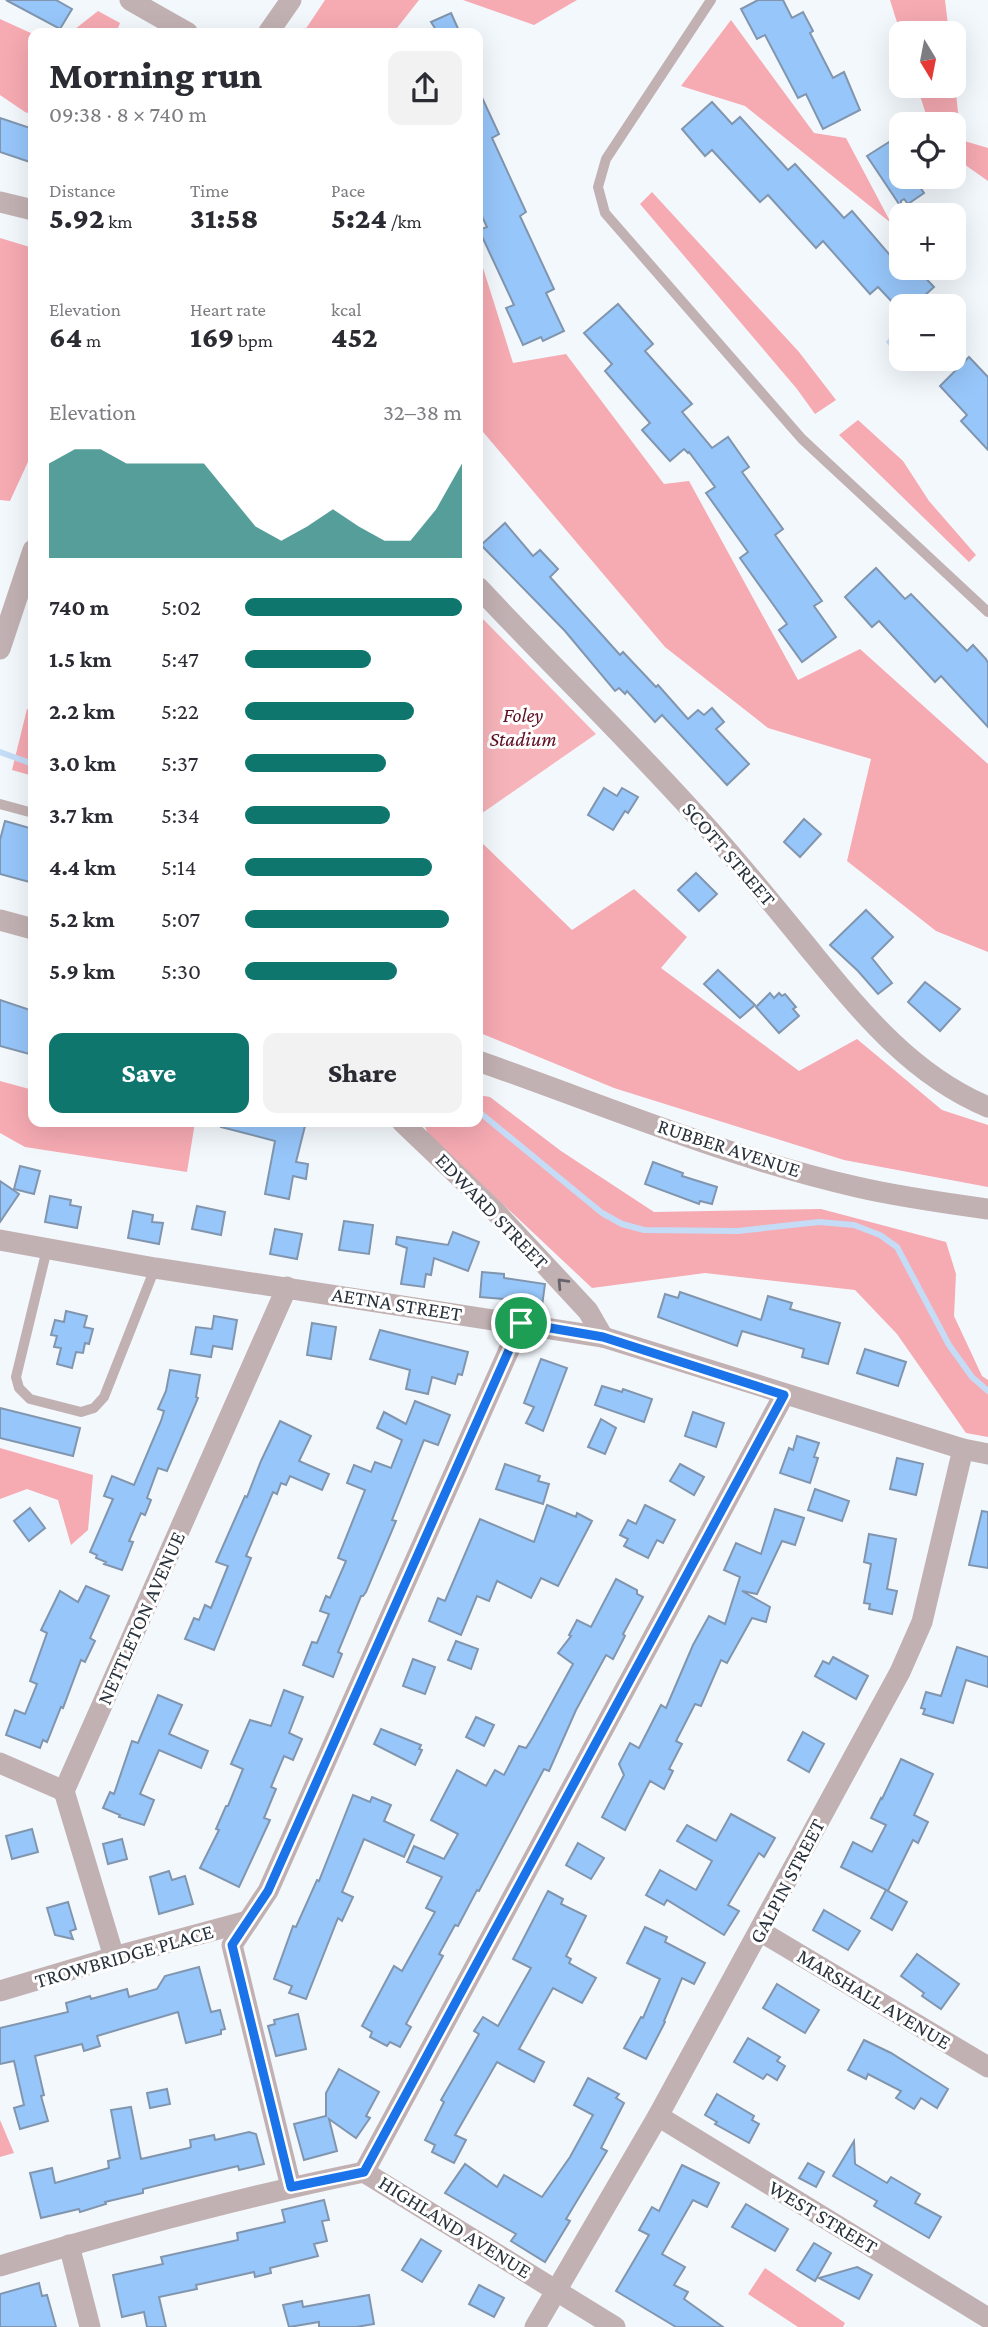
<!DOCTYPE html>
<html lang="en">
<head>
<meta charset="utf-8">
<style>
  :root { --surface:#fff; --page:#f2f2f3; --text:#2b2b33; --muted:#7c7c81; --accent:#0f766e }
  body { margin:0; font-family:"Crimson Pro",serif; background:var(--page); color:var(--text); height:100vh; display:flex; flex-direction:column; font-size:26px; white-space:nowrap }
  * { box-sizing:border-box; margin:0 }
  p { font-size:23px; color:var(--muted) }
  .icon { flex:none; width:38px; height:38px; fill:none; stroke:currentColor; stroke-width:2; stroke-linecap:round; stroke-linejoin:round }
  .map { position:relative; flex:1; overflow:hidden }
  .panel { position:absolute; left:28px; top:28px; width:455px; height:1099px; display:flex; flex-direction:column; background:var(--surface); border-radius:14px; box-shadow:0 7px 28px #0002 }
  .panel>* { flex:none }
  .needle { width:46px; rotate:170deg }
  .buttons { position:absolute; left:889px; top:21px; display:grid; gap:14px }
  .buttons a { display:grid; place-items:center; width:77px; height:77px; border-radius:14px; background:var(--surface); box-shadow:0 7px 28px #0002; font-size:35px }
  .pin { position:absolute; display:grid; place-items:center; width:60px; height:60px; color:#fff; margin:-30px; border:4px solid #fff; border-radius:50%; box-shadow:0 2px 7px #0007 }
  .round { display:grid; place-items:center; flex:none; width:74px; height:74px; border-radius:14px; background:var(--page) }
  .head { display:flex; align-items:center; justify-content:space-between; height:119px; padding:0 21px }
  h1 { font-size:38px; font-weight:800; line-height:52px }
  .stats { display:grid; grid-template-columns:repeat(3,1fr); gap:10px; height:119px; padding:7px 21px }
  .stats div { display:grid; align-content:center }
  .stats b { font-size:30px; font-weight:800 }
  .stats small { font-size:19px; font-weight:400 }
  .stats p { font-size:19px }
  .chart { height:196px; padding:14px 21px }
  .chart p { display:flex; justify-content:space-between }
  .chart svg { width:100%; height:126px; margin-top:7px; fill:var(--accent); opacity:.7 }
  .action { display:flex; gap:14px; margin-top:auto; padding:14px 21px }
  .action a { flex:1; height:80px; border-radius:14px; background:var(--accent); color:#fff; font-size:28px; font-weight:800; line-height:80px; text-align:center }
  .action a+a { background:var(--page); color:var(--text) }
  ul { padding:0 21px; list-style:none; font-size:23px }
  li { display:grid; grid-template-columns:112px 84px 1fr; align-items:center; height:52px }
  li i { height:18px; border-radius:9px; background:var(--accent) }
  .map>svg:first-child { display:block }
  .green { fill:#f6b4ba }
  .forest { fill:#f6aab2 }
  .water { fill:#c5dcf7 }
  .lines { fill:none; stroke-linecap:round; stroke-linejoin:round }
  .stream { stroke:#c5dcf7; stroke-width:6 }
  .building { fill:#97c6fa; stroke:#8196ae; stroke-width:2 }
  .service { stroke:#c2b1b2; stroke-width:10 }
  .minor { stroke:#c2b1b2; stroke-width:21 }
  .tertiary { stroke:#c2b1b2; stroke-width:21 }
  .oneway { stroke:#67656c }
  .route-casing { stroke:#fff; stroke-width:14 }
  .route { stroke:#1a73e8; stroke-width:9 }
  .labels { text-anchor:middle; dominant-baseline:central; stroke-width:6; stroke-linejoin:round; paint-order:stroke }
  .park-label { font-size:21px; font-style:italic; fill:#600f23; stroke:#fff }
  .street-label { font-size:21px; fill:#2a333d; stroke:#fff }
</style>
</head>
<body>
<div class="map">
<svg width="988" height="2327" viewBox="0 0 988 2327">
  <rect width="100%" height="100%" fill="#f3f8fd"/>
  <path class="green" d="M478,614L596,734L478,816Z"/>
  <g class="forest">
    <path d="M325,0H419L393,33H303Z"/>
    <path d="M463,0H577L534,25Z"/>
    <path d="M890,0H945L949,33L901,35Z"/>
    <path d="M98,11L120,23L116,33H70Z"/>
    <path d="M0,19L33,34V115L25,112L0,95Z"/>
    <path d="M731,20L814,133L846,138L891,223L745,106L681,86Z"/>
    <path d="M954,75L961,140L988,148V181L954,157V124H929L917,86H954Z"/>
    <path d="M652,192L799,352L836,400L815,414L797,389L640,204Z"/>
    <path d="M0,238L33,248V451L10,501L0,500Z"/>
    <path d="M478,252L513,363L566,354L664,484L689,481L798,680L860,649L988,764V952L936,931L847,861L871,759L768,728L665,647L478,426Z"/>
    <path d="M858,420L903,461L929,501L976,555L969,562L839,435Z"/>
    <path d="M27,709L33,711V776L12,770Z"/>
    <path d="M478,839L572,930L634,889L687,937L661,968L799,1071L857,1039L942,1110L988,1125V1187L844,1160L614,1088L478,1032Z"/>
    <path d="M0,1081L33,1090V1122H195L187,1172L25,1147L0,1133Z"/>
    <path d="M478,1095L490,1097L561,1151L654,1212L821,1209L946,1242L956,1274L954,1316L982,1376L988,1380V1437L966,1433L897,1334L855,1290L705,1273L592,1288L428,1134L423,1122H478Z"/>
    <path d="M0,1448L93,1475L88,1530L71,1545L58,1500L27,1489L0,1499Z"/>
    <path d="M0,2120L14,2153L0,2157Z"/>
    <path d="M765,2268L845,2323L843,2327H798L748,2294Z"/>
  </g>
  <path class="water" d="M901,332V359H909L903,363L886,342L892,334Z"/>
  <g class="lines">
    <g class="stream">
      <path d="M0,752L33,764"/>
      <path d="M478,1111L602,1213L622,1224L644,1230L738,1231L819,1222L854,1225L880,1235L897,1247L949,1345L972,1377L988,1391"/>
    </g>
  </g>
  <g class="building">
    <path d="M6,0H56L72,9L60,29Z"/>
    <path d="M758,0H783L792,18L803,12L813,31L810,33L833,78L844,72L860,110L823,129L806,94L798,98L765,35L757,39L741,9Z"/>
    <path d="M451,13L460,33H438L431,22Z"/>
    <path d="M478,89L499,134L492,138L526,212L520,216L554,289L546,293L564,331L543,341L541,337L523,345L506,308L514,305L479,230L487,227L478,208Z"/>
    <path d="M712,102L732,124L740,117L788,170L795,164L844,218L852,211L901,268H916L934,287L913,306H896L878,287L870,294L823,241L816,248L768,195L760,202L712,150L705,156L682,129Z"/>
    <path d="M0,118L33,129V163L0,152Z"/>
    <path d="M889,142L901,160V177H913L924,193L908,204L904,199L901,201V207L867,156Z"/>
    <path d="M618,304L653,344L645,351L692,404L682,412L712,448L728,437L749,467L742,472L783,529L775,535L822,601L814,606L836,637L802,662L779,630L787,624L740,558L748,552L706,493L715,487L689,452L688,453L684,449L670,461L642,430L650,423L605,371L612,364L584,333Z"/>
    <path d="M969,357L988,377V450L961,421L967,415L940,386Z"/>
    <path d="M505,523L533,556L540,550L558,569L550,577L620,655L623,652L656,687L658,685L688,719L698,710L704,715L712,708L724,722L716,729L749,764L727,785L662,715L655,722L627,691L625,694L619,688L615,691L565,631L481,545Z"/>
    <path d="M876,568L905,599L911,594L967,651L973,645L986,659L988,663V727L941,676L935,682L879,621L872,627L845,597Z"/>
    <path d="M604,788L617,796L622,788L638,797L628,813L625,811L613,830L588,815Z"/>
    <path d="M804,819L821,834L800,857L784,842Z"/>
    <path d="M5,821L33,829V883L0,874V840Z"/>
    <path d="M696,873L717,894L699,911L678,890Z"/>
    <path d="M866,910L893,937L872,958L892,983L878,994L858,971L830,945Z"/>
    <path d="M718,970L755,1005L740,1018L704,984Z"/>
    <path d="M925,982L960,1009L940,1031L908,1002Z"/>
    <path d="M770,993L774,998L779,993L782,996L785,994L796,1007L793,1009L799,1016L779,1033L756,1007Z"/>
    <path d="M0,1000L33,1011V1055L0,1046Z"/>
    <path d="M222,1122H306L296,1162L308,1164L306,1179L293,1176L289,1199L265,1194L275,1141L221,1127Z"/>
    <path d="M653,1162L683,1173L682,1176L717,1187L712,1204L700,1201L699,1204L645,1184Z"/>
    <path d="M20,1166L40,1171L34,1194L14,1189Z"/>
    <path d="M0,1181L19,1194L0,1222Z"/>
    <path d="M50,1196L71,1200L70,1205L81,1207L77,1228L45,1222Z"/>
    <path d="M197,1206L225,1212L221,1235L192,1229Z"/>
    <path d="M133,1211L153,1215L152,1222L163,1223L159,1244L128,1238Z"/>
    <path d="M344,1221L373,1225L369,1254L339,1250Z"/>
    <path d="M275,1229L302,1234L297,1259L270,1254Z"/>
    <path d="M453,1232L479,1242L468,1271L434,1258L431,1275L426,1274L424,1287L401,1284L407,1248L396,1244L397,1237L448,1245Z"/>
    <path d="M482,1272L504,1274V1278L545,1284L542,1306L517,1303V1300L480,1297Z"/>
    <path d="M680,1292L761,1320L768,1296L792,1303L790,1309L840,1323L828,1364L802,1357L804,1349L742,1331L737,1346L658,1317L665,1294L678,1298Z"/>
    <path d="M66,1311L87,1316L84,1327L93,1329L89,1344L85,1343L83,1353L76,1352L72,1368L57,1364L61,1348L54,1347L57,1336L51,1335L55,1320L64,1322Z"/>
    <path d="M214,1316L237,1320L232,1349L213,1346L211,1357L191,1354L196,1327L212,1329Z"/>
    <path d="M312,1323L336,1327L331,1359L307,1355Z"/>
    <path d="M380,1330L468,1352L462,1375L458,1374L455,1384L432,1377L428,1394L406,1389L410,1370L370,1359Z"/>
    <path d="M865,1349L906,1362L898,1386L857,1373Z"/>
    <path d="M541,1359L567,1368L543,1431L526,1423L534,1407L524,1403Z"/>
    <path d="M170,1370L200,1375L196,1397L198,1398L167,1471L158,1468L147,1498L151,1500L145,1515L141,1513L129,1541L133,1542L122,1570L104,1564L106,1562L96,1558L97,1555L90,1552L113,1499L104,1496L112,1476L134,1485L161,1421L164,1411L158,1409L166,1391Z"/>
    <path d="M602,1386L622,1392L623,1389L652,1399L644,1422L595,1405Z"/>
    <path d="M415,1401L450,1415L438,1445L424,1440L392,1520L396,1521L366,1592L363,1596H361L338,1652L342,1654L333,1677L303,1665L312,1642L317,1643L329,1614L320,1611L326,1596L330,1598L346,1561L338,1558L365,1490L347,1483L354,1465L371,1472L375,1462L391,1468L402,1440L377,1428L384,1412L406,1424Z"/>
    <path d="M0,1408L80,1428L73,1456L0,1438Z"/>
    <path d="M693,1412L724,1423L716,1447L685,1436Z"/>
    <path d="M601,1419L616,1428L605,1454L588,1447Z"/>
    <path d="M280,1421L311,1436L299,1461L329,1474L322,1490L290,1476L286,1485L281,1483L277,1494L273,1492L246,1556L251,1558L214,1650L185,1639L194,1618L199,1620L205,1605L211,1608L228,1566L216,1562L245,1496L247,1497L261,1461Z"/>
    <path d="M797,1436L819,1443L814,1457L818,1458L810,1483L780,1473L789,1448L793,1450Z"/>
    <path d="M897,1458L923,1464L916,1495L890,1489Z"/>
    <path d="M505,1464L540,1476L538,1481L549,1484L543,1504L496,1489Z"/>
    <path d="M680,1464L704,1477L694,1495L670,1481Z"/>
    <path d="M815,1489L849,1501L842,1521L808,1510Z"/>
    <path d="M547,1505L576,1517L577,1513L592,1521L558,1586L541,1578L531,1598L497,1581L489,1601L477,1596L461,1635L429,1621L438,1598L445,1601L480,1519L534,1542Z"/>
    <path d="M645,1505L675,1520L663,1543L657,1540L648,1558L624,1546L628,1539L620,1535L628,1520L636,1524Z"/>
    <path d="M30,1508L45,1528L29,1541L14,1521Z"/>
    <path d="M775,1509L804,1518L795,1545L782,1541L757,1594L742,1591L770,1607L766,1622L752,1618L727,1663L721,1660L701,1706L695,1704L676,1741L682,1744L669,1769L673,1771L664,1789L650,1781L625,1830L602,1817L624,1775L619,1764L630,1743L639,1748L661,1705L666,1708L693,1645L709,1616L725,1624L740,1577L724,1570L736,1543L761,1554Z"/>
    <path d="M982,1511L988,1512V1568L969,1565Z"/>
    <path d="M869,1534L896,1539L887,1589L897,1591L892,1614L869,1609L870,1604L864,1603L871,1564L864,1562Z"/>
    <path d="M616,1579L637,1590V1594L643,1597L623,1634L625,1636L613,1659L606,1655L576,1710L549,1771L544,1769L479,1891L477,1890L458,1926L455,1925L439,1954L443,1956L406,2024L411,2027L400,2047L390,2042L387,2046L370,2037L372,2032L362,2026L394,1966L402,1971L435,1912L426,1908L442,1877L407,1862L414,1846L444,1859L458,1834L431,1820L457,1770L486,1786L495,1770L504,1775L519,1746L526,1748L533,1737L573,1664L558,1653L571,1636L569,1635L577,1620L591,1627Z"/>
    <path d="M86,1586L109,1596L90,1638L95,1641L85,1662L81,1660L63,1708L61,1707L47,1742L43,1740L40,1748L6,1735L15,1710L25,1714L37,1684L30,1681L47,1633L41,1630L60,1591L78,1602Z"/>
    <path d="M456,1641L478,1649L471,1669L448,1660Z"/>
    <path d="M957,1647L988,1657V1687L966,1680L953,1723L923,1714L925,1709L921,1708L926,1692L941,1696Z"/>
    <path d="M833,1657L868,1676L856,1699L815,1676L823,1661L829,1664Z"/>
    <path d="M413,1659L435,1667L425,1694L403,1686Z"/>
    <path d="M284,1690L303,1697L289,1733L302,1739L293,1760L284,1756L271,1787L276,1789L264,1818L270,1820L239,1887L200,1868L219,1830L216,1829L226,1806H228L243,1769L231,1764L250,1720L271,1726Z"/>
    <path d="M158,1695L182,1705L169,1734L208,1751L201,1768L159,1750L140,1794L154,1800L144,1825L119,1817L120,1815L103,1808L110,1792L114,1794L132,1741L138,1743Z"/>
    <path d="M476,1717L494,1725L484,1746L466,1737Z"/>
    <path d="M381,1729L421,1745L419,1749L422,1750L415,1765L374,1744Z"/>
    <path d="M803,1732L824,1744L809,1772L788,1760Z"/>
    <path d="M901,1759L933,1774L914,1815L928,1822L918,1843L913,1840L888,1891L841,1867L853,1842L872,1852L886,1825L871,1818L881,1798L882,1799Z"/>
    <path d="M353,1795L370,1802L372,1797L391,1805L384,1821L414,1835L404,1857L364,1839L342,1892L353,1897L342,1921L338,1918L306,1999L289,1993L292,1986L274,1979L293,1926L296,1927L317,1880L319,1881Z"/>
    <path d="M731,1814L775,1838L764,1857L759,1853L728,1905L739,1911L724,1935L667,1900L664,1905L646,1895L660,1870L696,1890L712,1861L677,1841L687,1825L716,1841Z"/>
    <path d="M32,1829L38,1852L12,1859L6,1836Z"/>
    <path d="M122,1839L127,1859L108,1864L103,1844Z"/>
    <path d="M578,1843L604,1858L591,1879L566,1865Z"/>
    <path d="M169,1871L172,1880L185,1876L193,1904L159,1914L150,1877Z"/>
    <path d="M886,1890L907,1902L892,1930L871,1918Z"/>
    <path d="M548,1891L563,1899L561,1904L586,1916L566,1956L571,1959L569,1963L596,1978L582,2003L553,1988L519,2049L544,2062L534,2082L497,2062L455,2135L466,2140L454,2163L432,2152L435,2145L425,2140L444,2102L441,2100L479,2034L474,2031L483,2017L498,2026L531,1968L513,1959Z"/>
    <path d="M68,1902L76,1929L70,1931L73,1939L55,1935L47,1908Z"/>
    <path d="M824,1910L860,1931L848,1950L813,1930Z"/>
    <path d="M645,1927L667,1937L665,1942L705,1963L694,1984L682,1978L664,2021L665,2022L646,2059L624,2048L641,2017L643,2018L660,1979L627,1963Z"/>
    <path d="M917,1954L959,1984L941,2009L922,1996L924,1993L901,1976Z"/>
    <path d="M199,1967L211,2012L220,2010L225,2029L221,2030V2034L186,2043L178,2012L97,2036L100,2046L84,2051L82,2044L35,2056L44,2095L41,2096L48,2121L20,2129L14,2108L24,2105L14,2061L0,2064V2028L68,2012L66,2003L90,1996L91,1999L127,1989L129,1997L157,1989L165,1976Z"/>
    <path d="M777,1984L819,2010L805,2033L763,2008Z"/>
    <path d="M298,2014L306,2049L276,2056L268,2026L275,2024L274,2020Z"/>
    <path d="M748,2038L780,2057L777,2061L785,2066L777,2080L767,2074L763,2079L734,2062Z"/>
    <path d="M864,2040L891,2053L948,2089L937,2108L921,2098L914,2109L896,2098L901,2091L868,2074L866,2079L848,2070Z"/>
    <path d="M339,2069L379,2092L366,2116L370,2118L356,2138L329,2119L337,2151L304,2160L294,2124L326,2116V2093Z"/>
    <path d="M588,2078L619,2094L616,2098L624,2103L601,2148L607,2151L566,2219L570,2221L545,2262L511,2241L516,2234L445,2193L465,2164L497,2187L504,2175L542,2197L570,2157L593,2115L574,2105Z"/>
    <path d="M167,2089L170,2104L150,2108L147,2093Z"/>
    <path d="M717,2094L754,2116L752,2120L759,2124L749,2143L715,2124L717,2122L705,2115Z"/>
    <path d="M131,2107L141,2159L189,2148L191,2147L190,2140L214,2135L215,2140L249,2132L256,2134L264,2164L239,2170L238,2166L196,2176L143,2189V2193L105,2202L106,2204L80,2212L79,2209L41,2218L30,2173L52,2168L55,2183L109,2168L108,2161L120,2158L111,2110Z"/>
    <path d="M854,2141L855,2164L887,2183L891,2177L920,2194L915,2203L941,2217L929,2238L874,2206L877,2201L833,2176Z"/>
    <path d="M808,2163L824,2172L816,2187L799,2178Z"/>
    <path d="M682,2165L719,2183L707,2207L693,2200L662,2254L685,2267L674,2285L688,2292L684,2299L723,2327H676L616,2291L649,2235L639,2230L652,2207L659,2211Z"/>
    <path d="M324,2200L329,2220L322,2221L327,2241L314,2244L318,2256L270,2268L271,2273L255,2277L254,2272L196,2285L197,2289L159,2297L166,2327H147L144,2312L122,2317L113,2275L163,2264L161,2257L238,2240L237,2233L285,2222L282,2210Z"/>
    <path d="M746,2204L788,2229L775,2251L732,2227Z"/>
    <path d="M421,2239L441,2251L422,2282L402,2270Z"/>
    <path d="M814,2243L831,2253L815,2281L797,2270Z"/>
    <path d="M857,2267L872,2275L859,2299L819,2278Z"/>
    <path d="M39,2283L42,2296L47,2295L56,2327H0V2294Z"/>
    <path d="M479,2285L504,2298L494,2317L469,2304Z"/>
    <path d="M369,2295L374,2324L356,2327H319V2322L289,2327L283,2305L302,2301L303,2307Z"/>
  </g>
  <g class="lines">
    <g class="service">
      <path d="M711,0L606,159L598,187L605,213L802,439L988,612"/>
      <path d="M0,804L33,813"/>
      <path d="M47,1249L16,1377L19,1388L30,1399L81,1412L94,1408L104,1397L155,1268"/>
    </g>
    <g class="minor">
      <path d="M130,0L188,33"/>
      <path d="M268,33L291,0"/>
      <path d="M0,202L33,210"/>
      <path d="M478,587C553,667 632,743 705,825C742,866 776,908 811,951C862,1013 912,1075 988,1107"/>
      <path d="M0,649L33,550"/>
      <path d="M402,1122L494,1210L588,1311L603,1337"/>
      <path d="M0,1240L155,1268L603,1337L963,1449L988,1454"/>
      <path d="M0,1763L64,1791"/>
      <path d="M760,1931L988,2067"/>
      <path d="M114,1957L64,1791L287,1287"/>
      <path d="M0,1991L114,1957L248,1921"/>
      <path d="M658,2116L988,2318"/>
      <path d="M364,2172L784,1395"/>
      <path d="M291,2187L232,1945L268,1891L521,1323"/>
      <path d="M69,2245L90,2327"/>
      <path d="M0,2266C120,2230 242,2197 364,2172L615,2327"/>
      <path d="M535,2327L658,2116L900,1672L922,1622L963,1449"/>
    </g>
    <g class="tertiary">
      <path d="M0,920L33,929"/>
      <path d="M478,1061C601,1104 729,1158 857,1187C900,1197 944,1203 988,1209"/>
    </g>
  </g>
  <defs><path id="oneway-chevron" d="M-2-3.5L2.5 0L-2 3.5" fill="none" stroke-width="1.6" stroke-linecap="round" stroke-linejoin="round" transform="scale(1.75)"/></defs>
  <use class="oneway" href="#oneway-chevron" transform="translate(562 1283) rotate(-133)"/>
  <g class="lines">
    <defs>
      <path id="route" d="M521,1323L603,1337L784,1395L364,2172L291,2187L232,1945L268,1891Z"/>
    </defs>
    <use href="#route" class="route-casing"/>
    <use href="#route" class="route"/>
  </g>
  <g class="labels">
    <g class="park-label">
      <text x="523" y="715">Foley<tspan x="523" dy="24">Stadium</tspan></text>
    </g>
    <g class="street-label">
      <text transform="translate(729 854) rotate(49)">SCOTT STREET</text>
      <text transform="translate(729 1148) rotate(18)">RUBBER AVENUE</text>
      <text transform="translate(492 1211) rotate(46)">EDWARD STREET</text>
      <text transform="translate(397 1304) rotate(9)">AETNA STREET</text>
      <text transform="translate(141 1618) rotate(-66)">NETTLETON AVENUE</text>
      <text transform="translate(787 1881) rotate(-62)">GALPIN STREET</text>
      <text transform="translate(124 1956) rotate(-16)">TROWBRIDGE PLACE</text>
      <text transform="translate(874 1999) rotate(31)">MARSHALL AVENUE</text>
      <text transform="translate(823 2217) rotate(31)">WEST STREET</text>
      <text transform="translate(455 2227) rotate(32)">HIGHLAND AVENUE</text>
    </g>
  </g>
</svg>
<div class="buttons">
<a><svg class="needle" viewBox="-14 -14 28 28"><path d="M0-13l5 13h-10z" fill="#e53935"/><path d="M0 13l5-13h-10z" fill="#7c7c81"/></svg></a>
<a><svg class="icon" aria-label="locate" viewBox="0 0 24 24"><circle cx="12" cy="12" r="6"/><path d="M12 2v4M12 18v4M2 12h4M18 12h4"/></svg></a>
<a>+</a>
<a>−</a>
</div>
<div class="pin" style="left:521px;top:1323px;background:#1e9e55"><svg class="icon" aria-label="arrive" viewBox="0 0 24 24"><path d="M6 21V4h12l-3 4 3 4H6"/></svg></div>
<section class="panel">
<div class="head"><div><h1>Morning run</h1><p>09:38 · 8 × 740 m</p></div><a class="round"><svg class="icon" aria-label="share" viewBox="0 0 24 24"><path d="M12 15V3M7 8l5-5 5 5M5 13v7h14v-7"/></svg></a></div>
<div class="stats">
<div><p>Distance</p><b>5.92<small> km</small></b></div>
<div><p>Time</p><b>31:58</b></div>
<div><p>Pace</p><b>5:24<small> /km</small></b></div>
</div>
<div class="stats">
<div><p>Elevation</p><b>64<small> m</small></b></div>
<div><p>Heart rate</p><b>169<small> bpm</small></b></div>
<div><p>kcal</p><b>452</b></div>
</div>
<div class="chart"><p><span>Elevation</span>32–38 m</p>
<svg viewBox="0 0 160 44" preserveAspectRatio="none"><path d="M0 44V11L10 6L20 6L30 11L40 11L50 11L60 11L70 22L80 33L90 38L100 33L110 27L120 33L130 38L140 38L150 27L160 11V44z"/></svg>
</div>
<ul>
<li><b>740 m</b>5:02<i style="width:100%"></i></li>
<li><b>1.5 km</b>5:47<i style="width:58%"></i></li>
<li><b>2.2 km</b>5:22<i style="width:78%"></i></li>
<li><b>3.0 km</b>5:37<i style="width:65%"></i></li>
<li><b>3.7 km</b>5:34<i style="width:67%"></i></li>
<li><b>4.4 km</b>5:14<i style="width:86%"></i></li>
<li><b>5.2 km</b>5:07<i style="width:94%"></i></li>
<li><b>5.9 km</b>5:30<i style="width:70%"></i></li>
</ul>
<div class="action"><a>Save</a><a>Share</a></div>
</section>
</div>
</body>
</html>
